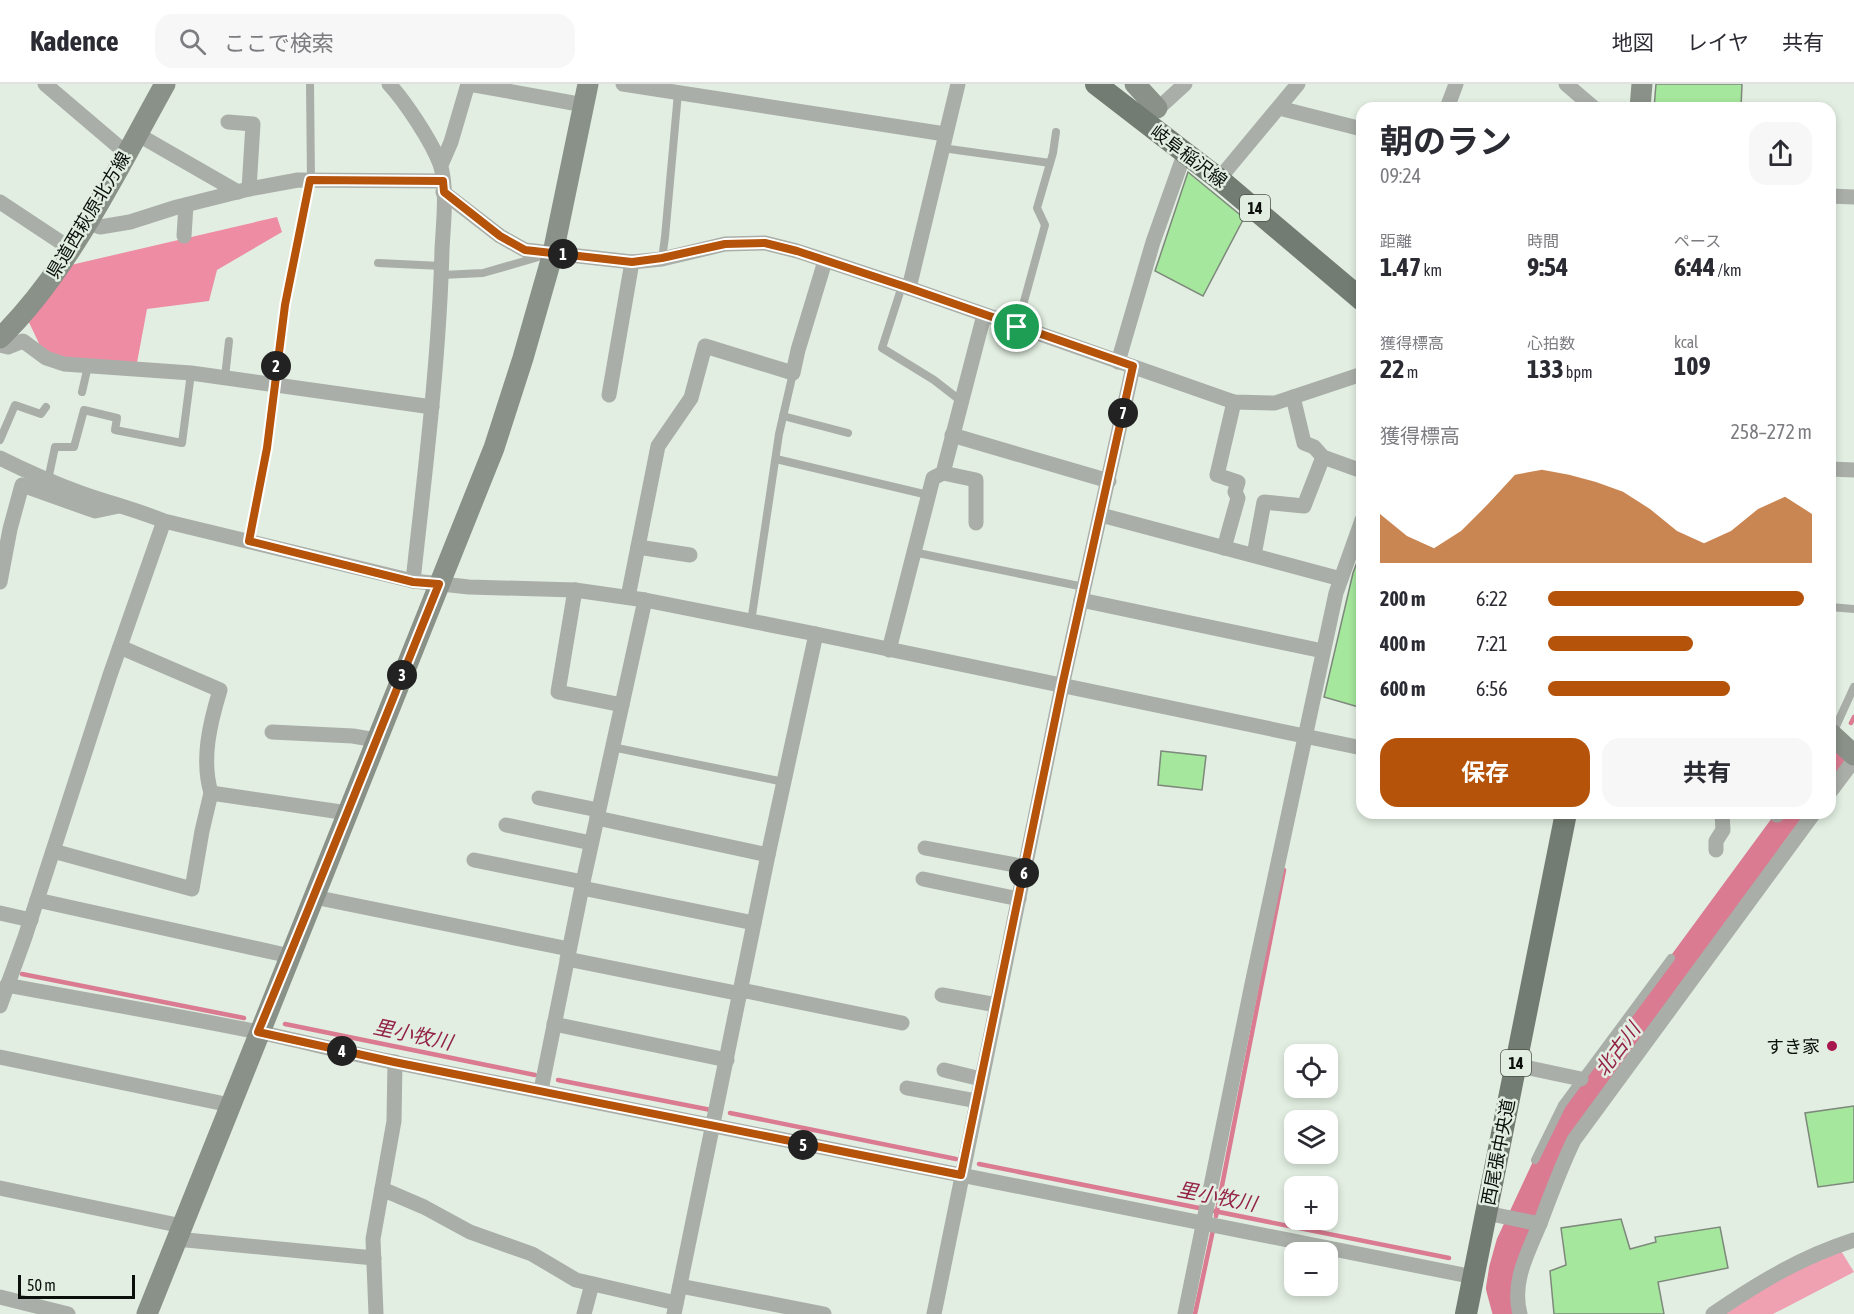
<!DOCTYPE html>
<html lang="ja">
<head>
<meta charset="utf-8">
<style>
  :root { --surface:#fff; --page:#f7f7f7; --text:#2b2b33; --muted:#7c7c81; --line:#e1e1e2; --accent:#b45309 }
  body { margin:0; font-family:"Asap Condensed","Noto Sans JP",sans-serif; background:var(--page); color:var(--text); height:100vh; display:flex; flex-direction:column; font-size:22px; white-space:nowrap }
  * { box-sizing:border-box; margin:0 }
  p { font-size:20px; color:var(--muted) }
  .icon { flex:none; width:33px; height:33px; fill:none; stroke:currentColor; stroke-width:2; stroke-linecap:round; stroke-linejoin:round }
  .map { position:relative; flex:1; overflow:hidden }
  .drawer { position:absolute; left:1356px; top:18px; width:480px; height:717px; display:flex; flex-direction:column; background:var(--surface); border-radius:18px; box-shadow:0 3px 9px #0003 }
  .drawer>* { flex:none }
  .fabs { position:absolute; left:1284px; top:960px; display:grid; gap:12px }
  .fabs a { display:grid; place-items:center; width:54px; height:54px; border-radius:12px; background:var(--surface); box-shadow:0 3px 9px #0003; font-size:30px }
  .scale { position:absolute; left:18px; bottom:15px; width:117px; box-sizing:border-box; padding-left:6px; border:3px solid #0b0f0b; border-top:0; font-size:16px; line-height:21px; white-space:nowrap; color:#0b0f0b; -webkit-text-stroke:4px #e2eee1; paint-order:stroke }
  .pin { position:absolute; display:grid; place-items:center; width:51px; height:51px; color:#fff; margin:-26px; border:3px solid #fff; border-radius:50%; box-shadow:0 2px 6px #0007 }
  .km { position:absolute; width:30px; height:30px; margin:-15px; border-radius:50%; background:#222; color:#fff; font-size:16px; line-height:30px; text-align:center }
  .round { display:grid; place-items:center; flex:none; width:63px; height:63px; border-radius:18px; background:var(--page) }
  .head { display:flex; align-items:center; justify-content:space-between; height:102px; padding:0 24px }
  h1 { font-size:33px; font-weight:700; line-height:45px }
  .stats { display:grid; grid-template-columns:repeat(3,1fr); gap:9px; height:102px; padding:6px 24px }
  .stats div { display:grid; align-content:center }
  .stats b { font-size:26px; font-weight:700 }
  .stats small { font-size:16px; font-weight:400 }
  .stats p { font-size:16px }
  .chart { height:168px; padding:12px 24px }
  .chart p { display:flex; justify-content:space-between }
  .chart svg { width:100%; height:108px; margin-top:6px; fill:var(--accent); opacity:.7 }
  .button { display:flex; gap:12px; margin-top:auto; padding:12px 24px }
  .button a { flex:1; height:69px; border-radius:18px; background:var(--accent); color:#fff; font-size:24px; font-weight:700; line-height:69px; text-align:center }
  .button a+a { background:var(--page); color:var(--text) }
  ul { padding:0 24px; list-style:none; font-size:20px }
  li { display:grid; grid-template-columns:96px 72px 1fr; align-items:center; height:45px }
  li i { height:15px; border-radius:8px; background:var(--accent) }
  header { display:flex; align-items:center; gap:36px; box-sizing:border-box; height:84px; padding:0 30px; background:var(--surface); border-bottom:2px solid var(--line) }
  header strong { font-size:28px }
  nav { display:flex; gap:33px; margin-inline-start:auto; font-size:21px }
  .search { width:420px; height:54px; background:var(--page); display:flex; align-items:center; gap:15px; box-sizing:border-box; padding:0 21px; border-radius:18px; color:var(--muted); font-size:22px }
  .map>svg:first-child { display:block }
  .green { fill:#efa1b1 }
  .forest { fill:#ed8ca2 }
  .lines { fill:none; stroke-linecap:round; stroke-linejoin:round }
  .stream { stroke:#da7b91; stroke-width:4.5 }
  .river { stroke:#da7b91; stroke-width:28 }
  .building { fill:#a5e79c; stroke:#7e887c; stroke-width:1.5 }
  .lane { stroke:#a9aea8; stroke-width:8 }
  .street { stroke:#a9aea8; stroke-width:15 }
  .secondary { stroke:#8a9189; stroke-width:21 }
  .primary { stroke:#737c72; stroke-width:22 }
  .route-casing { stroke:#fff; stroke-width:12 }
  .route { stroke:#b45309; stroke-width:8 }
  .poi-dot { fill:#a8164e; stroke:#e2eee1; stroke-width:2 }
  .labels { text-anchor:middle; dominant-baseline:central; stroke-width:5; stroke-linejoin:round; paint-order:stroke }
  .shield { fill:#e2eee1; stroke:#4c524b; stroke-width:1.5 }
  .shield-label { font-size:16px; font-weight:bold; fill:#0b0f0b }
  .street-label { font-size:18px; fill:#0b0f0b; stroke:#e2eee1 }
  .poi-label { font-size:18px; fill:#0b0f0b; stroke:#e2eee1; text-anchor:end }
  .water-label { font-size:20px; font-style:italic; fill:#932248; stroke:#e2eee1 }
</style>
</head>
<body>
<header>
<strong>Kadence</strong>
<div class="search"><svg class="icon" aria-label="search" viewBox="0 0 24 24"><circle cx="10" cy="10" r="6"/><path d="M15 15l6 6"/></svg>ここで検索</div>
<nav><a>地図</a><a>レイヤ</a><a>共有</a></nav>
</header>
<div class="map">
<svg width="1854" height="1230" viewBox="0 0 1854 1230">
  <rect width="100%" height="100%" fill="#e2eee1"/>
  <path class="green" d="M1838,1162L1854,1188L1773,1230H1713Z"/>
  <path class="forest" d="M277,133L282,148L217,186L209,217L147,225L136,284L46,274L24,228L58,184Z"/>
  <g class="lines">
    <g class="stream">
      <path d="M1851,639L1854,633"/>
      <path d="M22,890L244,934"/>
      <path d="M285,940L535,991"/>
      <path d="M558,996L711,1026"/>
      <path d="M730,1029L956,1075"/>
      <path d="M979,1080L1449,1174"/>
      <path d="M1216,1132L1284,786"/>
      <path d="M1195,1230L1213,1146"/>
    </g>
    <g class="river">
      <path d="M1830,677L1832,673"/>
      <path d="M1507,1230L1500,1204L1503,1185L1510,1160L1558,1057L1583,1010L1627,955L1793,729"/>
    </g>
  </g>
  <g class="building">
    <path d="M1656,0H1742L1741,24H1654Z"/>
    <path d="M1188,88L1244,134L1203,212L1155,187Z"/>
    <path d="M1359,473L1362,474V624L1324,613L1353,489Z"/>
    <path d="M1161,667L1206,672L1202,706L1158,701Z"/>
    <path d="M1854,1022V1098L1818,1103L1805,1029Z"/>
    <path d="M1621,1135L1630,1165L1656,1158L1655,1153L1720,1143L1728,1184L1658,1198L1664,1230H1554L1550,1187L1566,1181L1561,1144Z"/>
  </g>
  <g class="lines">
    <g class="lane">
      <path d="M942,64L1050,79"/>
      <path d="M662,175L665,153L678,9"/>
      <path d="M378,179L442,182"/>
      <path d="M442,191L483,189L542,172"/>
      <path d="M902,202L882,264L934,296L961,317"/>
      <path d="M1017,243L1045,141L1037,124L1053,69L1056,48"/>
      <path d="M225,293L229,257"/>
      <path d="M82,308L88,282"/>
      <path d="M783,332L848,349"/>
      <path d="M0,356L15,321L41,330L46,323"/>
      <path d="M776,375L928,411"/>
      <path d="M48,396L55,363H74L84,326L117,334L115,346L182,359L191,289"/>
      <path d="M249,457L267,364L285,221L311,96L310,0"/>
      <path d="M913,468L1084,503"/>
      <path d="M1830,523L1854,525"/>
      <path d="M751,538L779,350L793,289"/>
      <path d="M1832,651L1854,603"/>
      <path d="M612,663L784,698"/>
      <path d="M1535,1076L1562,1021L1671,874"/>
    </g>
    <g class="street">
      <path d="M45,0L126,69"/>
      <path d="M389,0C405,17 432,58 440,80C448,103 443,142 442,166C439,277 425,387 413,497"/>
      <path d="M469,0L584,21"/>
      <path d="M623,0L945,50"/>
      <path d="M1566,0L1594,24"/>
      <path d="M1279,24L1358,44L1362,43"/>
      <path d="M1447,24L1456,0"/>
      <path d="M1150,32L1185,0"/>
      <path d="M228,38L253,40L249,105"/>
      <path d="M137,50L238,108"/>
      <path d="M441,81L451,58L468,0"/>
      <path d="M1219,95L1298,0"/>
      <path d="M443,108L500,152L525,166L632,178L662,175L725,160L765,159L797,167L909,204L1234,318L1275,319L1362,290"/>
      <path d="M1830,112L1854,113"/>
      <path d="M0,118L71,165"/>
      <path d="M86,138L100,143L130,138L177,123L249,105L298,96L443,97"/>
      <path d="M184,152L186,121"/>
      <path d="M909,204L958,0"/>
      <path d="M0,261L8,263L23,257L46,274L64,280L191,289L432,323"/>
      <path d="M1118,278L1153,158L1185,68"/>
      <path d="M609,311L632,178"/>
      <path d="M1293,313L1304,359L1314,363L1323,373L1362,387"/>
      <path d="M952,351L1109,397"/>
      <path d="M0,374C26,387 53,399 81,409C109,419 137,426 164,437L413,497L469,503L575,506L645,516L816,550L1362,664"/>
      <path d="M1830,385L1854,386"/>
      <path d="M943,389L976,396V439"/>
      <path d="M1101,431L1341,495"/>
      <path d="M638,463L690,471"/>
      <path d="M1224,464L1238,414L1235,408L1238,398L1217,391L1234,318"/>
      <path d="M1254,471L1264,418L1304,422L1323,373"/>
      <path d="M0,498L10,445L22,401L95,427L119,422"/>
      <path d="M575,506L558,608L622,621"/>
      <path d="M628,513L658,362L691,314L705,262L793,289L798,266L825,177"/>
      <path d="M1081,516L1323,567"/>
      <path d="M120,563L220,606C210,639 201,675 211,709"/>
      <path d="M889,566L933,394L943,389L984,231"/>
      <path d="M272,648L353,652L376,656"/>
      <path d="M1830,708L1854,676"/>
      <path d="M539,714L598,726"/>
      <path d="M1775,729L1777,731L1779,729"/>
      <path d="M597,734L768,771"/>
      <path d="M506,741L591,759"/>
      <path d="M925,764L1026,783"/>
      <path d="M1716,766V757L1723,746L1722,729"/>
      <path d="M53,767L192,805L202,747L211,709L348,729"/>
      <path d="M474,776L583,798"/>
      <path d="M923,795L1019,815"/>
      <path d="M582,804L754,839"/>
      <path d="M314,813L569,865"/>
      <path d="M37,816L290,872"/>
      <path d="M0,829L31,836"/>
      <path d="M567,875L741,910"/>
      <path d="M7,901C91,917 175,931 258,948C305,958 351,970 398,979C756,1051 1114,1124 1474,1193"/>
      <path d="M741,906L902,939"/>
      <path d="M942,911L997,921"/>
      <path d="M0,922L25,853L110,591L164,437"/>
      <path d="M554,940L727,976"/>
      <path d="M0,973L230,1021"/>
      <path d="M1515,981L1581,995"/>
      <path d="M944,986L981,995"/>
      <path d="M907,1004L977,1017"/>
      <path d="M541,1006L583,798L645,516"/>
      <path d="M0,1104L182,1142"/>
      <path d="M382,1105L424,1123L470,1148L532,1170L576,1196L676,1219"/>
      <path d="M1486,1129L1540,1140"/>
      <path d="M176,1155L374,1174"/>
      <path d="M680,1202L824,1230"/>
      <path d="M0,1213L68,1230"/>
      <path d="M376,1230L373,1155L394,1037L395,978"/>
      <path d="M584,1230L592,1200"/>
      <path d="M674,1230L768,771L816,550"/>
      <path d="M934,1230L1062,602L1133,283"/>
      <path d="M1185,1230L1252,900L1336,509L1362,436"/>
      <path d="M1520,1230C1511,1197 1529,1167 1541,1137C1551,1110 1561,1083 1574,1056L1814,729"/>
      <path d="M1713,1230C1758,1199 1801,1173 1854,1156"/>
    </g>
    <g class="secondary">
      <path d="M1135,0L1157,24"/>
      <path d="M1640,24L1642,0"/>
      <path d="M0,254C69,187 118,84 165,0"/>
      <path d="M1830,649L1854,671"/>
      <path d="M147,1230L494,364L523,274L553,169L588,0"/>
    </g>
    <g class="primary">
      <path d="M1096,0L1219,95L1362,216"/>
      <path d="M1466,1230L1566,729"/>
    </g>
  </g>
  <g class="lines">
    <defs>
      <path id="route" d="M310,96L443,97L444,108L500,152L525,166L632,178L662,174L725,160L765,159L797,167L909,204L1133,282L1062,602L961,1091L394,978L258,948C320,799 379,649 439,500L413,498L249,457L267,364L285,221Z"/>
    </defs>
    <use href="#route" class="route-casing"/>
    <use href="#route" class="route"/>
  </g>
  <circle class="poi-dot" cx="1832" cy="962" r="6"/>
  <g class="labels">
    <g class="shield">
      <rect x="1240" y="111" width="30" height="26" rx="4.5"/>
      <rect x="1501" y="966" width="30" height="26" rx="4.5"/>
    </g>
    <g class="shield-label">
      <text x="1255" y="124">14</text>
      <text x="1516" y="979">14</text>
    </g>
    <g class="street-label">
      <text transform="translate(1189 72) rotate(37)">岐阜稲沢線</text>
      <text transform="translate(88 131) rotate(-59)">県道西萩原北方線</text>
      <text transform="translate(1498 1068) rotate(-79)">西尾張中央道</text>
    </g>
    <g class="poi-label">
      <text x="1820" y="962">すき家</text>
    </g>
    <g class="water-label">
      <text transform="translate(413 950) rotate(12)">里小牧川</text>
      <text transform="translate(1617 965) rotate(-53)">北古川</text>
      <text transform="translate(1217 1112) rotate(11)">里小牧川</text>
    </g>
  </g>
</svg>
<div class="fabs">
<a><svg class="icon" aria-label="locate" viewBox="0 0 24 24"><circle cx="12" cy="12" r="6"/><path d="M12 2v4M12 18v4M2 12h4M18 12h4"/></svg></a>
<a><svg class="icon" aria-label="layers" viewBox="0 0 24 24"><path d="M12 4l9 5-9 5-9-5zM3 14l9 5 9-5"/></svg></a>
<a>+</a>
<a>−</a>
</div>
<div class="scale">50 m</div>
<div class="pin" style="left:1017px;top:243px;background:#1e9e55"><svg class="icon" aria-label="arrive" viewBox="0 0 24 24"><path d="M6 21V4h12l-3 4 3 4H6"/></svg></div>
<b class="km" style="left:563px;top:170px">1</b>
<b class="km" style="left:276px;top:282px">2</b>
<b class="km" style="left:402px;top:591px">3</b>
<b class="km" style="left:342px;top:967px">4</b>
<b class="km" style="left:803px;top:1061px">5</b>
<b class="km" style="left:1024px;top:789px">6</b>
<b class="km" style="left:1123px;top:329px">7</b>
<section class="drawer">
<div class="head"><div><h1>朝のラン</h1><p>09:24</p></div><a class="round"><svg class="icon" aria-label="share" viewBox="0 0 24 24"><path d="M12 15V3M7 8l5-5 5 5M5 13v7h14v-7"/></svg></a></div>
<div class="stats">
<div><p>距離</p><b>1.47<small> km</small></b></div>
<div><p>時間</p><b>9:54</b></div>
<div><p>ペース</p><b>6:44<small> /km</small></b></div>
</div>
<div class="stats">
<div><p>獲得標高</p><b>22<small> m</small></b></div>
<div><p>心拍数</p><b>133<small> bpm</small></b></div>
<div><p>kcal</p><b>109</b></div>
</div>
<div class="chart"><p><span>獲得標高</span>258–272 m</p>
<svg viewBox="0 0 160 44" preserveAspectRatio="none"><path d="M0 44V24L10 33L20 38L30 31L40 20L50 8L60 6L70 8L80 11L90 15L100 22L110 31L120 36L130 31L140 22L150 17L160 24V44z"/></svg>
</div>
<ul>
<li><b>200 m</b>6:22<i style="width:97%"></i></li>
<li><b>400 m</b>7:21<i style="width:55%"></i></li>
<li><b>600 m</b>6:56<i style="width:69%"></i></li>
</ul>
<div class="button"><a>保存</a><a>共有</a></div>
</section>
</div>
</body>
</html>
